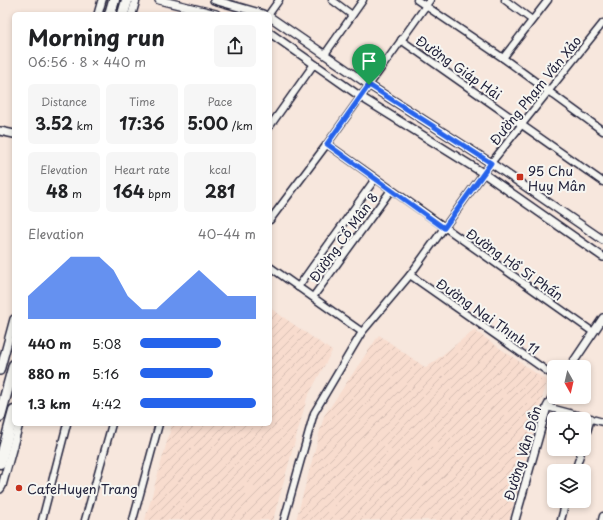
<!DOCTYPE html>
<html lang="en">
<head>
<meta charset="utf-8">
<style>
  :root { --surface:#fff; --page:#f6f6f6; --text:#202124; --muted:#757577; --accent:#2563eb }
  body { margin:0; font-family:"Playpen Sans",sans-serif; background:var(--page); color:var(--text); height:100vh; display:flex; flex-direction:column; font-size:15px; white-space:nowrap }
  * { box-sizing:border-box; margin:0 }
  p { font-size:13px; color:var(--muted) }
  .icon { flex:none; width:22px; height:22px; fill:none; stroke:currentColor; stroke-width:2; stroke-linecap:round; stroke-linejoin:round }
  .map { position:relative; flex:1; overflow:hidden }
  .side { position:absolute; left:12px; top:12px; width:260px; height:414px; display:flex; flex-direction:column; background:var(--surface); border-radius:6px; box-shadow:0 2px 6px #0003 }
  .side>* { flex:none }
  .needle { width:26px; rotate:172deg }
  .tools { position:absolute; left:547px; top:360px; display:grid; gap:8px }
  .tools a { display:grid; place-items:center; width:44px; height:44px; border-radius:6px; background:var(--surface); box-shadow:0 2px 6px #0003; font-size:20px }
  .pin { position:absolute; display:grid; place-items:center; width:34px; height:34px; color:#fff; margin:-41px -17px; border-radius:50% 50% 50% 0; rotate:-45deg; box-shadow:0 0 4px #0007 }
  .pin .icon { rotate:45deg }
  .round { display:grid; place-items:center; flex:none; width:42px; height:42px; border-radius:6px; background:var(--page) }
  .summary { display:flex; align-items:center; justify-content:space-between; height:68px; padding:0 16px }
  h1 { font-size:22px; font-weight:700; line-height:30px }
  .stats { display:grid; grid-template-columns:repeat(3,1fr); gap:6px; height:68px; padding:4px 16px }
  .stats div { display:grid; align-content:center; border-radius:6px; background:var(--page); text-align:center }
  .stats b { font-size:17px; font-weight:700 }
  .stats small { font-size:11px; font-weight:400 }
  .stats p { font-size:11px }
  .chart { height:112px; padding:8px 16px }
  .chart p { display:flex; justify-content:space-between }
  .chart svg { width:100%; height:72px; margin-top:4px; fill:var(--accent); opacity:.7 }
  ul { padding:0 16px; list-style:none; font-size:13px }
  li { display:grid; grid-template-columns:64px 48px 1fr; align-items:center; height:30px }
  li i { height:10px; border-radius:5px; background:var(--accent) }
  .map>svg:first-child { display:block }
  .industrial { fill:url(#industrial-furrows) }
  .lines { fill:none; stroke-linecap:round; stroke-linejoin:round }
  .minor-casing { stroke:#22223b; stroke-width:9 }
  .tertiary-casing { stroke:#22223b; stroke-width:10 }
  .trunk-casing { stroke:#22223b; stroke-width:13 }
  .minor { stroke:#f6f6f2; stroke-width:6 }
  .tertiary { stroke:#f6f6f2; stroke-width:7 }
  .trunk { stroke:#f6f6f2; stroke-width:10 }
  .route-casing { stroke:#fff; stroke-width:8 }
  .route { stroke:#2563eb; stroke-width:5 }
  .poi-dot { fill:#c8321e; stroke:#f6f6f2; stroke-width:1.5 }
  .labels { text-anchor:middle; dominant-baseline:central; stroke-width:4; stroke-linejoin:round; paint-order:stroke }
  .street-label { font-size:13px; fill:#22223b; stroke:#f6f6f2 }
  .poi-label { font-size:13px; fill:#22223b; stroke:#f6f6f2; text-anchor:start }
</style>
</head>
<body>
<div class="map">
<svg width="603" height="520" viewBox="0 0 603 520">
  <defs>
    <pattern id="industrial-furrows" width="10" height="10" patternUnits="userSpaceOnUse"><rect width="10" height="10" fill="#f8dcce"/><path d="M-1 1l2-2M0 10L10 0M9 11l2-2" fill="none" stroke="#d4bcb2"/></pattern>
  </defs>
  <rect width="100%" height="100%" fill="#f7e7dd"/>
  <filter id="ink" filterUnits="userSpaceOnUse"><feTurbulence type="fractalNoise" baseFrequency=".025" numOctaves="2"/><feDisplacementMap in="SourceGraphic" scale="8" xChannelSelector="R" yChannelSelector="G"/><feConvolveMatrix kernelMatrix="1 2 1 2 8 2 1 2 1" color-interpolation-filters="sRGB"/></filter>
  <g filter="url(#ink)">
    <g class="industrial">
      <path d="M270,308L332,351L307,398L273,520H145L172,424H270Z"/>
      <path d="M474,330L547,381L509,520H296L324,416L379,335L426,368Z"/>
    </g>
    <g class="lines">
      <defs>
        <g id="minor">
          <path d="M332,0L352,15"/>
          <path d="M417,0L503,58L603,131"/>
          <path d="M505,0L532,20"/>
          <path d="M269,14L279,0"/>
          <path d="M401,40L603,182"/>
          <path d="M325,54L363,0"/>
          <path d="M503,58L548,0"/>
          <path d="M270,126L314,64"/>
          <path d="M327,144L593,332"/>
          <path d="M270,220L327,144L430,0"/>
          <path d="M270,267L362,332"/>
          <path d="M410,275L554,376"/>
          <path d="M298,287L375,179"/>
          <path d="M313,297L391,190"/>
          <path d="M547,407L603,422"/>
          <path d="M584,442L591,418"/>
          <path d="M575,471L582,449"/>
          <path d="M42,520L67,424"/>
          <path d="M85,520L112,424"/>
          <path d="M133,520L159,424"/>
          <path d="M284,520L314,413L362,332L410,275L491,163L603,23"/>
          <path d="M561,520L566,501"/>
          <path d="M602,520L603,516"/>
        </g>
        <g id="tertiary">
          <path d="M159,0L216,14"/>
          <path d="M214,0L263,14"/>
          <path d="M98,14L102,0"/>
          <path d="M132,14L136,0"/>
          <path d="M270,17L369,85L491,163L603,240"/>
          <path d="M270,33L361,97L483,173L603,257"/>
          <path d="M0,131L14,134"/>
          <path d="M570,367L603,318"/>
          <path d="M0,371L14,319"/>
          <path d="M0,489L2,486L19,424"/>
          <path d="M515,520L547,407L554,394"/>
        </g>
        <g id="trunk">
          <path d="M110,14L114,0"/>
          <path d="M123,14L127,0"/>
          <path d="M0,416L14,365"/>
          <path d="M0,463L14,411"/>
        </g>
      </defs>
      <use href="#minor" class="minor-casing"/>
      <use href="#tertiary" class="tertiary-casing"/>
      <use href="#trunk" class="trunk-casing"/>
      <use href="#minor" class="minor"/>
      <use href="#tertiary" class="tertiary"/>
      <use href="#trunk" class="trunk"/>
    </g>
  </g>
  <g class="lines" filter="url(#ink)">
    <defs>
      <path id="route" d="M369,85L491,163L444,228L327,144Z"/>
    </defs>
    <use href="#route" class="route-casing"/>
    <use href="#route" class="route"/>
  </g>
  <g class="poi-dot">
    <rect x="516" y="173" width="8" height="8" rx="2"/>
    <circle cx="19" cy="488" r="4"/>
  </g>
  <g class="labels">
    <g class="street-label">
      <text transform="translate(459 67) rotate(35)">Đường Giáp Hải</text>
      <text transform="translate(535 90) rotate(-51)">Đường Phạm Văn Xảo</text>
      <text transform="translate(343 237) rotate(-54)">Đường Cổ Mân 8</text>
      <text transform="translate(515 264) rotate(35)">Đường Hồ Sĩ Phấn</text>
      <text transform="translate(488 316) rotate(35)">Đường Nại Thịnh 11</text>
      <text transform="translate(522 453) rotate(-73)">Đường Vân Đồn</text>
    </g>
    <g class="poi-label">
      <text x="528" y="170">95 Chu<tspan x="528" dy="15">Huy Mân</tspan></text>
      <text x="27" y="488">CafeHuyen Trang</text>
    </g>
  </g>
</svg>
<div class="tools">
<a><svg class="needle" viewBox="-14 -14 28 28"><path d="M0-13l5 13h-10z" fill="#e53935"/><path d="M0 13l5-13h-10z" fill="#757577"/></svg></a>
<a><svg class="icon" aria-label="locate" viewBox="0 0 24 24"><circle cx="12" cy="12" r="6"/><path d="M12 2v4M12 18v4M2 12h4M18 12h4"/></svg></a>
<a><svg class="icon" aria-label="layers" viewBox="0 0 24 24"><path d="M12 4l9 5-9 5-9-5zM3 14l9 5 9-5"/></svg></a>
</div>
<div class="pin" style="left:369px;top:85px;background:#1e9e55"><svg class="icon" aria-label="arrive" viewBox="0 0 24 24"><path d="M6 21V4h12l-3 4 3 4H6"/></svg></div>
<section class="side">
<div class="summary"><div><h1>Morning run</h1><p>06:56 · 8 × 440 m</p></div><a class="round"><svg class="icon" aria-label="share" viewBox="0 0 24 24"><path d="M12 15V3M7 8l5-5 5 5M5 13v7h14v-7"/></svg></a></div>
<div class="stats">
<div><p>Distance</p><b>3.52<small> km</small></b></div>
<div><p>Time</p><b>17:36</b></div>
<div><p>Pace</p><b>5:00<small> /km</small></b></div>
</div>
<div class="stats">
<div><p>Elevation</p><b>48<small> m</small></b></div>
<div><p>Heart rate</p><b>164<small> bpm</small></b></div>
<div><p>kcal</p><b>281</b></div>
</div>
<div class="chart"><p><span>Elevation</span>40–44 m</p>
<svg viewBox="0 0 160 44" preserveAspectRatio="none"><path d="M0 44V30L10 22L20 14L30 6L40 6L50 6L60 14L70 30L80 38L90 38L100 30L110 22L120 14L130 22L140 30L150 30L160 30V44z"/></svg>
</div>
<ul>
<li><b>440 m</b>5:08<i style="width:70%"></i></li>
<li><b>880 m</b>5:16<i style="width:63%"></i></li>
<li><b>1.3 km</b>4:42<i style="width:100%"></i></li>
</ul>
</section>
</div>
</body>
</html>
